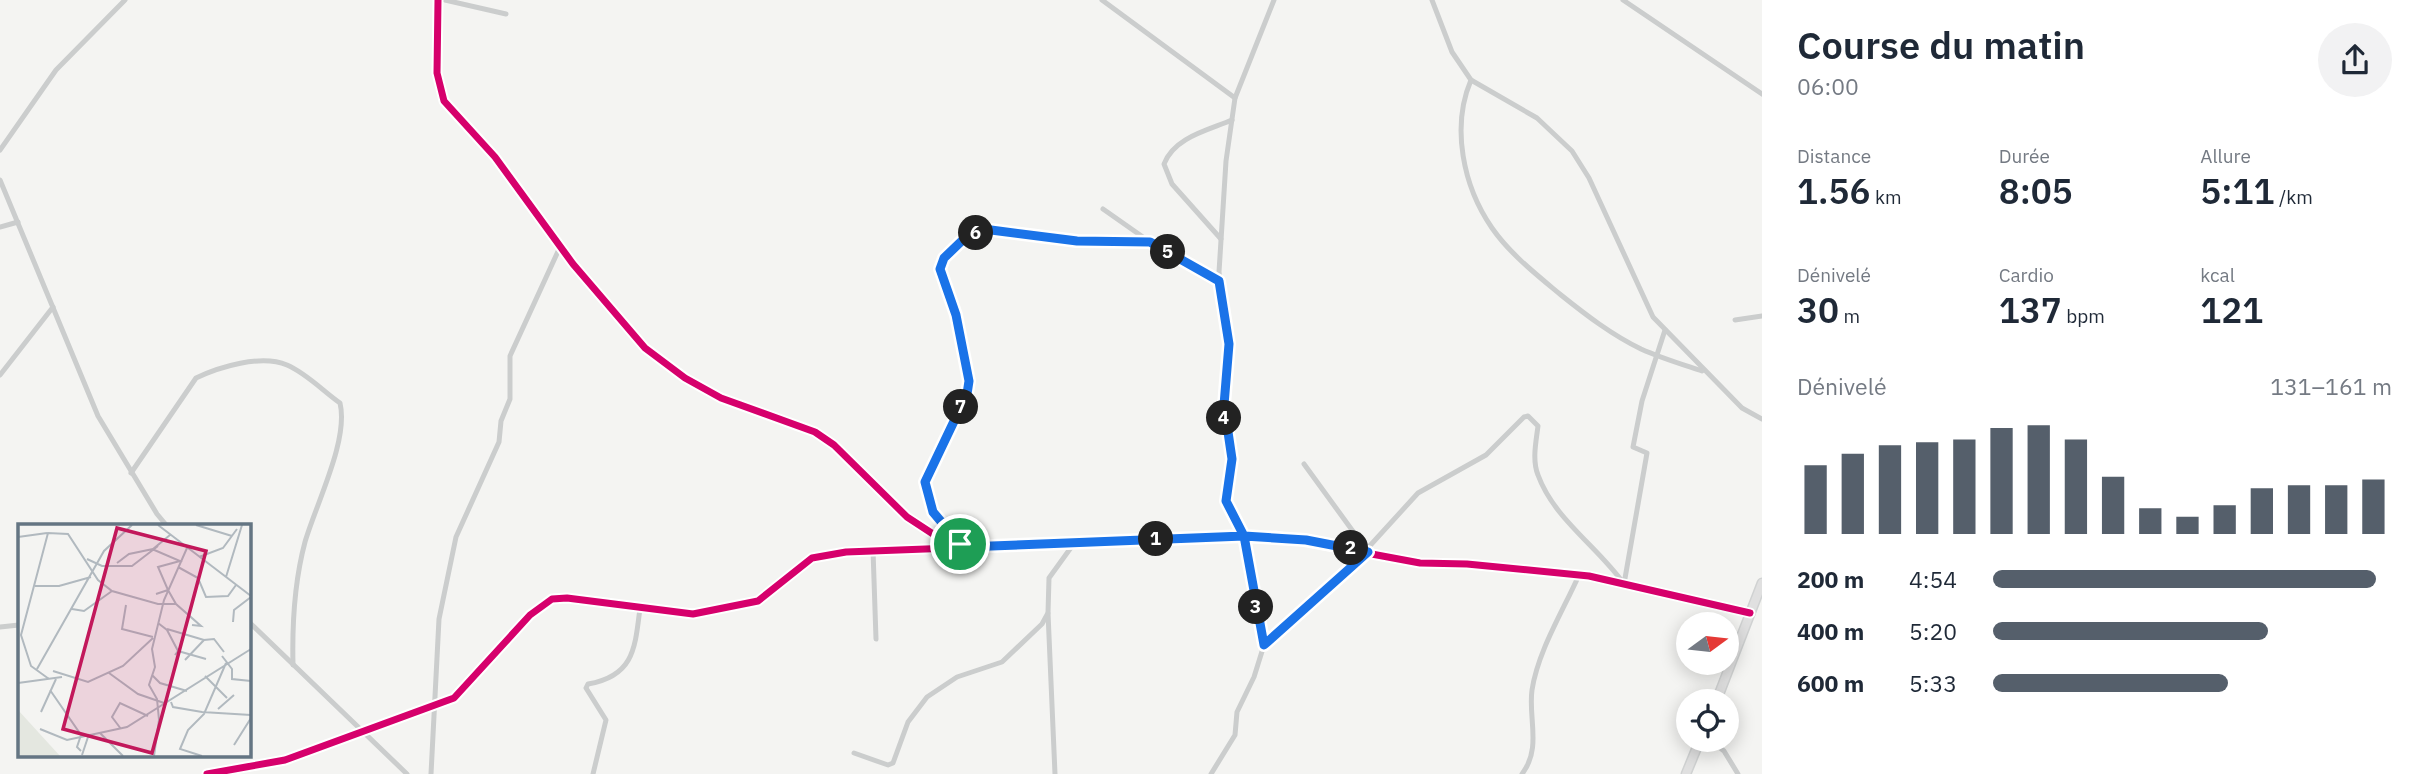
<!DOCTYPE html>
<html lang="fr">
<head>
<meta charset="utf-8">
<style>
  :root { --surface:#fff; --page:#f2f2f3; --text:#1f2937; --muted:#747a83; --accent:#555f6b }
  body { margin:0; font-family:"IBM Plex Sans",sans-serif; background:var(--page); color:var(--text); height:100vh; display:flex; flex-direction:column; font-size:26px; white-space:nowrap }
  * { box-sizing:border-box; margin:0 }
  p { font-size:23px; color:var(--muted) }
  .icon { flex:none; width:38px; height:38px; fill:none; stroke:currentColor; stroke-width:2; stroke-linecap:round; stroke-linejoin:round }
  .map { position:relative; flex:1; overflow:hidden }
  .details { display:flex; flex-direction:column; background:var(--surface); width:665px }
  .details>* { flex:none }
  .needle { width:46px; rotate:75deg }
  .fabs { position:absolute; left:1676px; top:612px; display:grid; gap:14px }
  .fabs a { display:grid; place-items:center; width:63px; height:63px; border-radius:50%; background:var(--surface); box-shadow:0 4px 18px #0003; font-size:35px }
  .pin { position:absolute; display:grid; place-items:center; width:60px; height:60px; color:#fff; margin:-30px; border:4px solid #fff; border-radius:50%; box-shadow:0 2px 7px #0007 }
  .km { position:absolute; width:35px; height:35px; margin:-18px; border-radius:50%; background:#222; color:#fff; font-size:19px; line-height:35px; text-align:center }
  .round { display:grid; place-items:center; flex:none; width:74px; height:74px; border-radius:37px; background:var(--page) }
  .headline { display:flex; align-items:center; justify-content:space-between; height:119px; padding:0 35px }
  h1 { font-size:38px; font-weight:600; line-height:52px }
  .figures { display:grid; grid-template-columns:repeat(3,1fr); gap:10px; height:119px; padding:7px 35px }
  .figures div { display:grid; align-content:center }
  .figures b { font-size:35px; font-weight:600 }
  .figures small { font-size:19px; font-weight:400 }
  .figures p { font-size:19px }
  .chart { height:196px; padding:14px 35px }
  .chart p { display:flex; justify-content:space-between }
  .chart svg { width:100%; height:126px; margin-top:7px; stroke:var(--accent); stroke-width:6 }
  ul { padding:0 35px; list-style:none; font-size:23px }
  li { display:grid; grid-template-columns:112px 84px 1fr; align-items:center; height:52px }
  li i { height:18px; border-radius:9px; background:var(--accent) }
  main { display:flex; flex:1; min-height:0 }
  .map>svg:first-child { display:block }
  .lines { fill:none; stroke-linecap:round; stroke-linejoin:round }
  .secondary-casing { stroke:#d0d2d2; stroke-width:11 }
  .minor { stroke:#cbcdcd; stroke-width:5 }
  .secondary { stroke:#e0e0e0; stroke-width:8 }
  .cycleway-casing { stroke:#fff; stroke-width:11 }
  .cycleway { stroke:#d6006c; stroke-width:7 }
  .route-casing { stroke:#fff; stroke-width:14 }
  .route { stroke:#1a73e8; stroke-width:9 }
  .inset-road { fill:none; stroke:#b1b9bf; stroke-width:2 }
  .view { fill:#c2185b; fill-opacity:0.15; stroke:#c2185b; stroke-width:3.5 }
  .inset-edge { fill:none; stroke:#647583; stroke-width:3.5 }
</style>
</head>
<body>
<main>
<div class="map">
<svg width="1762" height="774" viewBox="0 0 1762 774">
  <rect width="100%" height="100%" fill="#f4f4f2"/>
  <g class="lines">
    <defs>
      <g id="secondary">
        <path d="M1716,702L1762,583"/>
        <path d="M1686,774L1700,740"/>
      </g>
    </defs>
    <use href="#secondary" class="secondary-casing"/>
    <g class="minor">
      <path d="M438,0L437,73L444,101L495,157L573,264L645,348L685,378L721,398L815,432L834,445L907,517L933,534L960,544"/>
      <path d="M445,0L506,14"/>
      <path d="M1102,0L1235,98"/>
      <path d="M1432,0L1452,52L1471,80L1537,118L1572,151L1589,178L1653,317L1742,408L1762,419"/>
      <path d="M1623,0L1762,94"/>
      <path d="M1471,80C1451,127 1463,186 1492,228C1510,254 1537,275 1561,295C1586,315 1612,335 1641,349C1661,358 1681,364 1702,371"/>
      <path d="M0,150L56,70L125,0"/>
      <path d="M0,180L98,416L157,514L167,526"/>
      <path d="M1103,209L1150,242L1219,281"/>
      <path d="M0,227L18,222"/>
      <path d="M1221,239L1172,184L1164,164C1174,137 1209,130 1232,120"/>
      <path d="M1735,320L1762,316"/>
      <path d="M0,375L53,307"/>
      <path d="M131,473L196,378C219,367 261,354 287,365C306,373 323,391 340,403C349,440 316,504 305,542C294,583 292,623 293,665"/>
      <path d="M960,544L932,512L925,482L967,394L969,381L956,315L940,269L944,258L958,243L970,233L991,230L1077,241L1150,242"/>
      <path d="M873,550L876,639"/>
      <path d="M1366,550L1418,493L1486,455L1524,417L1528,416L1538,426C1536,442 1532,460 1538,475C1554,519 1598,547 1624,584L1647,453L1633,447L1642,401L1665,330"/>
      <path d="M1048,613L1055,774"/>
      <path d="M248,621L407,774"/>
      <path d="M0,627L19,625"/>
      <path d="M1264,645L1244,536L1226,501L1232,459L1224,406L1229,344L1219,272L1226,161L1235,98L1274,0"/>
      <path d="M1710,740L1724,751L1738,774"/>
      <path d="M854,753L888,765L893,763L908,722L927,697L957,677L1002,662L1042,624L1048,613L1049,578L1075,542"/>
      <path d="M207,774L285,760L454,698L530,615L552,599L567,598L693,614L758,601L812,558L846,552L1275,536L1420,563L1467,564L1589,576L1750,613"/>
      <path d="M431,774L439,619L456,537L499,442L501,421L510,399V356L560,247"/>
      <path d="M593,774L606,720L586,688L588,684C634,676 635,648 640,608"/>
      <path d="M1211,774L1235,735L1237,712L1254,677L1264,645L1368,552L1304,464"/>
      <path d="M1522,774C1542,748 1528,718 1532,690C1538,651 1563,611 1579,575"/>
    </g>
    <use href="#secondary" class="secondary"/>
    <defs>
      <g id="cycleway">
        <path d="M438,0L437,73L444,101L495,157L573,264L645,348L685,378L721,398L815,432L834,445L907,517L933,534L960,544"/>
        <path d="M207,774L285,760L454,698L530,615L552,599L567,598L693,614L758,601L812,558L846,552L1275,536L1420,563L1467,564L1589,576L1750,613"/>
      </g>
    </defs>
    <use href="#cycleway" class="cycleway-casing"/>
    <use href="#cycleway" class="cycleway"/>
  </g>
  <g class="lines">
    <defs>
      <path id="route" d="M960,544L965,547L1244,536L1306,540L1368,552L1264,645L1244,536L1226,501L1232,459L1224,405L1229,344L1219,281L1150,242L1077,241L991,230L970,233L944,258L940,269L956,315L969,381L967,394L925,482L933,512L960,544"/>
    </defs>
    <use href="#route" class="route-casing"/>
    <use href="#route" class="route"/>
  </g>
  <g transform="translate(18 524)">
    <rect width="233" height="233" fill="#f4f4f2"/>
    <path d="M0,186L42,232H0Z" fill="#e4e7e0"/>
    <path class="inset-road" d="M140,1L233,72M178,1L214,12M0,13L29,9M134,25L162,37L140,43L150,66M181,33L205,24L219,5M69,35L84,42H114L140,22M99,39L111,30L135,25L152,11M160,43L180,54L188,73L210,72L218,61M208,53L224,1M17,62H41L73,53M138,70L150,66L158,80L183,102L174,101M108,81L104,105L135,113M54,85L66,87L94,67M215,98L216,86L233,73M140,99L149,106L160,127L157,131M149,105L186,116M160,127L188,135M204,132L214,145V155L233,157M167,136L186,116L196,115L206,128M19,145L86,27L114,1M35,147L70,158L105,142L135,114M91,149L120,170L149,180M134,151L142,159L169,167M187,152L209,174M31,155L13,142L3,111L30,9L50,10L80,56L94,67L140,80H158M0,159L44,153M32,166L63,211L59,223L63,227M153,178L155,183L184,188L233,191M200,185L216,171M23,188L38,155M22,205L49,216L109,203L233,125M103,205L94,193L102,179L130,192M82,209L105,232M216,221L233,194M64,231L71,210M136,232L141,196L139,175L131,161L137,143L134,125L146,76L169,24M184,232L162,225L170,206L186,190L208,139"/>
    <path class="view" d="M99,4L188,27L134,229L45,205Z"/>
    <rect width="233" height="233" class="inset-edge"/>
  </g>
</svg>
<div class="fabs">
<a><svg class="needle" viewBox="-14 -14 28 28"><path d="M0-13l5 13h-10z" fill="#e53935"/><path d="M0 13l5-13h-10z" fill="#747a83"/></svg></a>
<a><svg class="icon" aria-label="locate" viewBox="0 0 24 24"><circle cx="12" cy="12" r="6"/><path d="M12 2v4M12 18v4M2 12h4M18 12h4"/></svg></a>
</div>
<div class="pin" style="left:960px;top:544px;background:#1e9e55"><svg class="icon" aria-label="arrive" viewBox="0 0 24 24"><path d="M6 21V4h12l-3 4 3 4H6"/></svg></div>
<b class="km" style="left:1156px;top:539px">1</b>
<b class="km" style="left:1351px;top:548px">2</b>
<b class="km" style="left:1256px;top:607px">3</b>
<b class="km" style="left:1224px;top:418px">4</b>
<b class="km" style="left:1168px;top:252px">5</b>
<b class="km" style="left:976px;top:233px">6</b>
<b class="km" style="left:961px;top:407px">7</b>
</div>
<section class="details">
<div class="headline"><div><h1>Course du matin</h1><p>06:00</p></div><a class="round"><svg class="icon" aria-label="share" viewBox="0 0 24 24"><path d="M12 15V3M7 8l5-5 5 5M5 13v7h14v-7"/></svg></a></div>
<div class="figures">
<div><p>Distance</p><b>1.56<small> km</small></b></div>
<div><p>Durée</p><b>8:05</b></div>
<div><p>Allure</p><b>5:11<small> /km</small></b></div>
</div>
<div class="figures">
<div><p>Dénivelé</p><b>30<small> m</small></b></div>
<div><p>Cardio</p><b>137<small> bpm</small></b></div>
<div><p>kcal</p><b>121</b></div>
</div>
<div class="chart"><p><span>Dénivelé</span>131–161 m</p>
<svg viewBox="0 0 160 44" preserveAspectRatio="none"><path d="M5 44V20M15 44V16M25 44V13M35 44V12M45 44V11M55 44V7M65 44V6M75 44V11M85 44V24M95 44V35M105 44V38M115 44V34M125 44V28M135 44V27M145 44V27M155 44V25"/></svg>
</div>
<ul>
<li><b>200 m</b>4:54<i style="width:96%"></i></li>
<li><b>400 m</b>5:20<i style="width:69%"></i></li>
<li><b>600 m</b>5:33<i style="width:59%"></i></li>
</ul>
</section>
</main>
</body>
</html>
